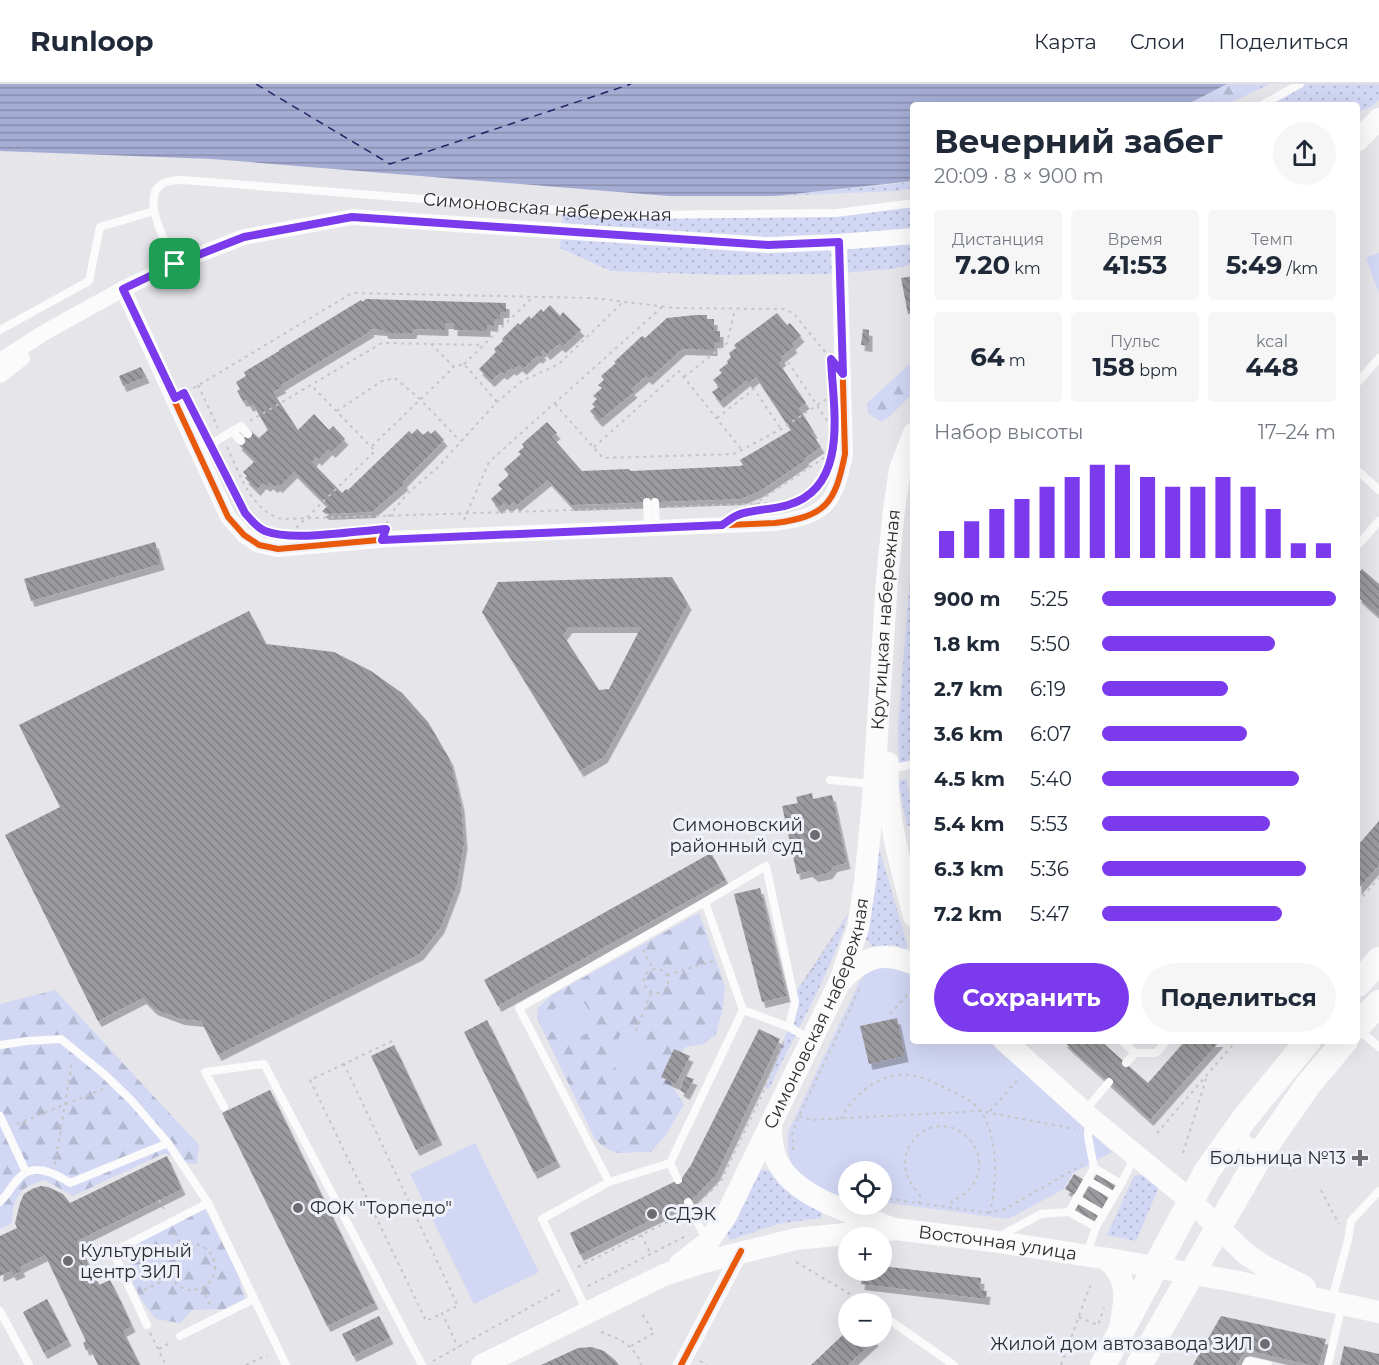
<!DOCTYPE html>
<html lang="ru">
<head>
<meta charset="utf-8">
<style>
  :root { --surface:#fff; --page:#f6f6f7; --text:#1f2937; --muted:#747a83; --line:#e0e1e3; --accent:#7c3aed }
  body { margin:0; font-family:Montserrat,sans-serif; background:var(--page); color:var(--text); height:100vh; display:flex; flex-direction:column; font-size:22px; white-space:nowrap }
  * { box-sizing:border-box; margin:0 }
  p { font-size:20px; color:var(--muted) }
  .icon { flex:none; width:33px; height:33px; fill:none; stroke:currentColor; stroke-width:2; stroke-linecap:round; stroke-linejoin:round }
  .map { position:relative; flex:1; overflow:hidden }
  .drawer { position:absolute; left:910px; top:18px; width:450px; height:942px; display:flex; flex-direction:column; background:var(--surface); border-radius:6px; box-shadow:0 6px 24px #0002 }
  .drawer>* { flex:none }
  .controls { position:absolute; left:838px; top:1077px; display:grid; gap:12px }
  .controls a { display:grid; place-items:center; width:54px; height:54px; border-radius:50%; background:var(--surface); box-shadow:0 6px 24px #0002; font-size:30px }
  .pin { position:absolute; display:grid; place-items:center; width:51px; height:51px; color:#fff; margin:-26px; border-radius:12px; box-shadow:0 3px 9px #0006 }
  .round { display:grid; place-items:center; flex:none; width:63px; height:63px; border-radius:32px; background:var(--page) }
  .overview { display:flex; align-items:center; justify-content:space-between; height:102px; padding:0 24px }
  h1 { font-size:33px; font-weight:700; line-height:45px }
  .stats { display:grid; grid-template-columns:repeat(3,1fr); gap:9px; height:102px; padding:6px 24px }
  .stats div { display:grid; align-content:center; border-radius:6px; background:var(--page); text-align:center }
  .stats b { font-size:26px; font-weight:700 }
  .stats small { font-size:16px; font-weight:400 }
  .stats p { font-size:16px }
  .chart { height:168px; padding:12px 24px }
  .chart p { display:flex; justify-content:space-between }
  .chart svg { width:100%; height:108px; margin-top:6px; stroke:var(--accent); stroke-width:6 }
  .cta { display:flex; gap:12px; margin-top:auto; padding:12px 24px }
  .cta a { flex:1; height:69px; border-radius:36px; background:var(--accent); color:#fff; font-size:24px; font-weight:700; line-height:69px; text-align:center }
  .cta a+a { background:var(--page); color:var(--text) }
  ul { padding:0 24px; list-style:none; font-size:20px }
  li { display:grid; grid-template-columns:96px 72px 1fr; align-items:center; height:45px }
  li i { height:15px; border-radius:8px; background:var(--accent) }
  header { display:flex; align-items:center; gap:36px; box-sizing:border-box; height:84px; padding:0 30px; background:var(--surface); border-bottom:2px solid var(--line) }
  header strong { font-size:28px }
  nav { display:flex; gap:33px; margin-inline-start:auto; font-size:21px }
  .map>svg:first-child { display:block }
  .grass { fill:url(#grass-dots) }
  .forest { fill:url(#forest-firs) }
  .green { fill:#d2d7f4 }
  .water { fill:url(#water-rules) }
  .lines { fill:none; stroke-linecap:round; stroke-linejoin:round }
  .ferry { stroke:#212363; stroke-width:1.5; stroke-dasharray:8 6; stroke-linecap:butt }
  .building { fill:url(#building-back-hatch); fill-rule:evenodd; filter:url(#shadow) }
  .path { stroke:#c5c5c6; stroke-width:2; stroke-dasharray:3 4.5; stroke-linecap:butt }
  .service { stroke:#fbfbfc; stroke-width:8 }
  .minor { stroke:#fbfbfc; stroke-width:16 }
  .secondary { stroke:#fbfbfc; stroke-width:22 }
  .primary { stroke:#fbfbfc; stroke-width:26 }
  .cycleway-casing { stroke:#eff1fa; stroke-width:10 }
  .cycleway { stroke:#e8590c; stroke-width:6 }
  .route-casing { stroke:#fff; stroke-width:12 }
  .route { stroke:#7c3aed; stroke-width:8 }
  .poi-dot { fill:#6d6d71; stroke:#eff1fa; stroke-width:2 }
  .labels { text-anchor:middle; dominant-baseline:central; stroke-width:6; stroke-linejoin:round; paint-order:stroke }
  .street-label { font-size:18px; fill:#2c2c30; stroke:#eff1fa }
  .poi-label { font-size:18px; fill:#2c2c30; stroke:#eff1fa; text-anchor:end }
</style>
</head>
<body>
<header>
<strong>Runloop</strong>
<nav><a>Карта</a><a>Слои</a><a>Поделиться</a></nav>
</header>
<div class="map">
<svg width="1379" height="1281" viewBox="0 0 1379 1281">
  <defs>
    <pattern id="grass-dots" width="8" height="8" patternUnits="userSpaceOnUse" patternTransform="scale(1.5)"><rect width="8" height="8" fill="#d2d7f4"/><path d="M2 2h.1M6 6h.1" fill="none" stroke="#b4b9d2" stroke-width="1.8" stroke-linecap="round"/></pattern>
    <pattern id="forest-firs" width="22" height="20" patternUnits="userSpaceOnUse" patternTransform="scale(1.5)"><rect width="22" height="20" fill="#d2d7f4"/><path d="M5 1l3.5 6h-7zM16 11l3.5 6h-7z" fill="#b4b9d2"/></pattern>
    <pattern id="water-rules" width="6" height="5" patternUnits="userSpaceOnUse" patternTransform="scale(1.5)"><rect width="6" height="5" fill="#a6add4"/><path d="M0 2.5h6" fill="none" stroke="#878dac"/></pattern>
    <pattern id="building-back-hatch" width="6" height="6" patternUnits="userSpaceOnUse" patternTransform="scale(1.5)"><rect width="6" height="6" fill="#9b9b9f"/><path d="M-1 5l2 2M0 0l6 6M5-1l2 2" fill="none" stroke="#7f7f82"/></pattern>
    <filter id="shadow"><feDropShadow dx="3.5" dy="6" stdDeviation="0" flood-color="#0004"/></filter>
  </defs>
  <rect width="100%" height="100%" fill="#e5e5ea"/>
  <g class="grass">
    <path d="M1300,0H1379V16L1371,23L1358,28V21H1262Z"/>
    <path d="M913,98V104L897,107L775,112Z"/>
    <path d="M913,119V180L892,185L826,190L722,191L611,187L560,164L563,126L624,131L836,129Z"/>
    <path d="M910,494H913V680L899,683L898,642Z"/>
    <path d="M907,695L913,741L907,742L898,697Z"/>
    <path d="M879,764L908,863L904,866L895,861L873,862L863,852Z"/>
    <path d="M849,828C831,890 796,946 769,1005L765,1004L789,943L793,912Z"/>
    <path d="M758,1086L771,1087C780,1108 803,1114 823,1123L821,1134L778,1140L730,1156L726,1149Z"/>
    <path d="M1145,1090L1159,1103L1136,1157L1107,1151L1134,1092Z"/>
  </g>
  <g class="forest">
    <path d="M1228,0H1270L1226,21H1186Z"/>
    <path d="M913,277V309L889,333L881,338L868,329L867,319Z"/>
    <path d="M699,829L725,902L723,923L716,950L704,960L686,963L668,982L672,1002L684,1020L666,1051L651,1068C623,1066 618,1077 595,1055L537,934L538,924L552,911Z"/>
    <path d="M55,906L199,1061L197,1080L185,1079L165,1069L73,1112L45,1096C19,1103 13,1113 12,1139L0,1145V920Z"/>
    <path d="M203,1121L238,1190L245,1215L226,1225L192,1226L180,1239L156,1235L142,1217L127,1187L137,1164L136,1156Z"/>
  </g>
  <g class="green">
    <path d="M1379,169V209L1366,174Z"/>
    <path d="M889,879L913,890L914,957H988L1112,1068L1073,1089L1064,1105L1008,1135L882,1118V1088H849V1114C809,1103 784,1095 788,1048L860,897L867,888Z"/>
    <path d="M580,911L598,943L573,957L554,925Z"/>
    <path d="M633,945C650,956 641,970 636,986L624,992L619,989L611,978C615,965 616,946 633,945Z"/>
    <path d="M475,1059L539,1188L474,1220L410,1090Z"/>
  </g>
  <path class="water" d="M0,0H1227L1186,21H914L913,97L775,112H668L212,75L0,67Z"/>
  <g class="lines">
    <path class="ferry" d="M256,0L390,80L631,0"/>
  </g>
  <g class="building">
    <path d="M914,192V229L908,230L901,194Z"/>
    <path d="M366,215L506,219V228H500V235H495L494,242L487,241V247L454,246V239H445V246L414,245L413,249H386L384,248V246L370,245L371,247L281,301L283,303L273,308L298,346L314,330L329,346L333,342L345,355L332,368L329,365L318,376L316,373L312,378L342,409L346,405L348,406L409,347L412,350L417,345L423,351L428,347L431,350L435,346L444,356L403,398L405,400L372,428L326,430L322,427L328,422L294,388L279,403L277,401L274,403L270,399L267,402L263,399L257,406L245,394L247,392L243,388L255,377L238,360L251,347L259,354L268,346L253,320L250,322L246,316L243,317L237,307L240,305L236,298L246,292L244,288L279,267V266L361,216L362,218Z"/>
    <path d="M550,221L560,232L563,228L581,246L562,263L559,260L547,270L543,266L541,268L543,270L539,274L537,272L523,285L519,281L513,286L511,284L504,290L501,288L491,297L479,285L496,268L494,265L503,257L502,255L518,239L520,241L529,232L531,235L541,225L543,228Z"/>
    <path d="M777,229L787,241L790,239L801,252L792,260L794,263L781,273L783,275L779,279L806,319L799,324L814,348L812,350L821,363L805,374L806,376L760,407L741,415L571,421L548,396L516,422L514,418L508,423L504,419L498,424L491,415L502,405L498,401L509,391L504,385L521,370L518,368L524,363L522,360L547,338L557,349L552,353L582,387L628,385L631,387L740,382L743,381L740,376L791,346L756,293L749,299L747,296L720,318L712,308L719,303L713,296L722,289L719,286L728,279L727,277L731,273L729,269L736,264L734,261Z"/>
    <path d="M696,231H707V235H714V247H720V258H714V266L682,265L649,295L646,292L631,305L634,308L599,337L590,327L595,323L592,320L597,315L593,312L602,304L598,301L604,296L601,292L616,279L614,278L642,252L645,254L667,234Z"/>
    <path d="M863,245L869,246V262L861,261Z"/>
    <path d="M141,283L146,293L123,302L119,292Z"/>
    <path d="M155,458L161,480L31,517L24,495Z"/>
    <path d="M1362,485L1379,500V532L1358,513V490Z"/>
    <path d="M672,493L688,520L604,673L580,687L482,528L498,498ZM569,543H641L609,605L599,606L563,551Z"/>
    <path d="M249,527L266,560L334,568L371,587L402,609L428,638L450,676L461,721L464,759L457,801L441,843L420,870L218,971L201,937L181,935L154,925L143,914L98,937L5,751L60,723L19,641Z"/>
    <path d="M812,709L813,715L832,711L847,779L834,782L829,789L815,792L809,787L797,790L782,722L798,719L796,713Z"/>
    <path d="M1379,737V781L1358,805V761Z"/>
    <path d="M711,769L726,796L498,922L484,896Z"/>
    <path d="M760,804L787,912L762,918L734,810Z"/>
    <path d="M897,934L905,972L869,980L860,942Z"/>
    <path d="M487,936L557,1077L534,1089L464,948Z"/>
    <path d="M759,945L780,955L716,1091L692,1116L580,1171L570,1149L682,1094L691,1081Z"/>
    <path d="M1063,957H1101L1148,999L1185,957H1220L1150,1036Z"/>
    <path d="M394,961L439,1055L416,1066L371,972Z"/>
    <path d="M674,965L690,972L676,1000L661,993Z"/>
    <path d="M685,992L694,995L686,1010L680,1006Z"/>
    <path d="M270,1006L375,1219L327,1242L222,1029Z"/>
    <path d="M167,1072L182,1105L77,1157L99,1201L110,1196L121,1218L132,1242L123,1247L140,1281H98L90,1264L86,1266L83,1259L86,1257L45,1171L20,1183L22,1187L13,1191L11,1187L0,1192V1152L17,1144L15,1139L20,1119L24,1110L32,1105L41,1102L48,1103L63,1110L70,1119Z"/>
    <path d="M1098,1088L1117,1099L1095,1137L1075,1126Z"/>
    <path d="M1074,1090L1088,1098L1079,1113L1065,1105Z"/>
    <path d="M882,1182L981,1194L980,1206L987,1207L986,1215L861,1200L863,1186H882Z"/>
    <path d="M47,1215L68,1256L44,1269L23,1228Z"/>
    <path d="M379,1232L390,1254L353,1272L342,1250Z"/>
    <path d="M1221,1232L1326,1255L1319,1281H1310L1246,1266L1236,1281H1193Z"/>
    <path d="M849,1245V1252H871L875,1256L848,1281H811Z"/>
    <path d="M1344,1262L1379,1270V1281H1340Z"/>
    <path d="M592,1263L604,1267L615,1276L619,1281H541L578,1264Z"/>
  </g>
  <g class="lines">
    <g class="path">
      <path d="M431,260L454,283L464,280L497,318"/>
      <path d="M788,278L828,338"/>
      <path d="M464,280L533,213"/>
      <path d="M684,293L727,259L735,225"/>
      <path d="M198,301L218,344"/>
      <path d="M187,308L352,209L593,214L675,224L785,225L794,230L826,269"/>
      <path d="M555,320L603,374L734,370L781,345L828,314"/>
      <path d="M337,327L382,297L395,294L420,315L460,357"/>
      <path d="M717,334L754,305L781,345"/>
      <path d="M250,337L382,259L484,261"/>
      <path d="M372,362L454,283"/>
      <path d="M227,363C240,390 251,427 282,435L638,424"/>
      <path d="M594,363L679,287L741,365"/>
      <path d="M236,411L244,427"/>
      <path d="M800,417L817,405"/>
      <path d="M667,423L796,418"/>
      <path d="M747,425L830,370"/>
      <path d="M464,436L489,378L663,222"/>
      <path d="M387,440L389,432L408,409L437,384L497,318L522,297L559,280L623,218"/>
      <path d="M291,449L375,367L311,301"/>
      <path d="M910,670L914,631"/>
      <path d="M1358,818L1379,794"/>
      <path d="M643,866L653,885"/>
      <circle cx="656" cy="897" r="12"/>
      <path d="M667,891L713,877"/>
      <path d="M802,901L835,851"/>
      <path d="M890,930L914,904"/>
      <path d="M636,947L651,909"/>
      <path d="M392,957L344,980L458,1222L442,1229L458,1263"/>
      <path d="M344,980L310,996L426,1237L441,1230"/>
      <path d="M990,1027L1020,993"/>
      <path d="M799,1032L811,1036L980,1027L1075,1045"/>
      <path d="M841,1035C855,1007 886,983 920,993C930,996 940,1001 949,1006C960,1011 972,1016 980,1026C999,1053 997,1099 990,1129L1005,1125L1082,1081"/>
      <path d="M17,1040L103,1005"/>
      <path d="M1157,1049L1236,957"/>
      <path d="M793,1066L792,1050L799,1032L860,904"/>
      <path d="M1183,1069L1207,992"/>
      <path d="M55,1080L72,979"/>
      <path d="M1321,1106L1339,1140"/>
      <path d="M882,1114L990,1129"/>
      <path d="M159,1116L165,1127"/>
      <path d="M700,1118L721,1097L761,1013L785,954"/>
      <path d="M919,1120L920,1111C878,1069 934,1019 968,1054C976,1062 980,1072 979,1083C978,1100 966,1111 952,1117L951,1124"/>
      <path d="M175,1149L182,1162"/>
      <path d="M641,1151L651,1170"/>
      <circle cx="192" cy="1183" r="23"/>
      <path d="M796,1178L855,1213"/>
      <path d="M578,1183L683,1130"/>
      <path d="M588,1202L684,1153"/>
      <path d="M202,1204L211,1224"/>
      <path d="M144,1206L171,1193"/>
      <path d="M1079,1233L1098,1241L1104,1224"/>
      <path d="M601,1248C618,1254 636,1262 641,1281"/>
      <path d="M150,1249L166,1281"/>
      <path d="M631,1262L654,1249L641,1228"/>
      <path d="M159,1265L170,1259"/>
      <path d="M433,1277L564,1204"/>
      <path d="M700,1277L707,1281"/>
      <path d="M246,1281L267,1271"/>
      <path d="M1061,1281L1090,1202"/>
    </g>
    <g class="service">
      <path d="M1262,21L1300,0"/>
      <path id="s1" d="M175,180C167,161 138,111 164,99C170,96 177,96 183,96L624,131L836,129L914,119"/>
      <path d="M0,246L89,197L100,143L154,127"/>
      <path d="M1358,298L1379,274"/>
      <path d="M232,347L241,357"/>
      <path d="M198,368L241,342L248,350"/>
      <path d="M1358,387L1379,406"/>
      <path d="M647,418L648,444"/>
      <path d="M655,418L656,444"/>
      <path d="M1358,461L1379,437"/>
      <path d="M890,685L914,680"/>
      <path d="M830,696L873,700"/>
      <path d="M705,818L766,782L795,918L789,943"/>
      <path d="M743,926L789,943L811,956"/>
      <path d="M1358,945L1379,963"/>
      <path d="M1122,957L1135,969H1156L1167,957"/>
      <path d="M0,961L27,957L61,955L104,990L132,1017L168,1059L208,1119L286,1281"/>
      <path d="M1126,979L1135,969"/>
      <path d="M224,1023L205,988L264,980L422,1281"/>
      <path d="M1084,1028L1109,998"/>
      <path d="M0,1032L26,1088"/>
      <path d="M1089,1037L1088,1052L1094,1084"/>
      <path d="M670,1079L678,1096"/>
      <path d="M1087,1096L1114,1112"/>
      <path d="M1121,1100L1135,1072"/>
      <path d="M1076,1114L1103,1130"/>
      <path d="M0,1118C7,1111 11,1103 18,1095C32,1078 55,1089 70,1099L168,1059"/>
      <path d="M688,1118L706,1156"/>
      <path d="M1069,1128L1094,1084L1121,1100L1096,1143L1087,1169"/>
      <path d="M998,1153L1041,1130L1069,1128L1096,1143"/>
      <path d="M1332,1215L1348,1156L1351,1137L1379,1107"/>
      <path d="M865,1219L866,1220"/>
      <path d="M0,1227L29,1281"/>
      <path d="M587,1227L542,1135L609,1098L670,1079L743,926L705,818L519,924L609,1098"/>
      <path d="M882,1231L954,1281"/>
      <path d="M147,1241L113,1168L208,1119"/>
      <path d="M180,1252L254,1215"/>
      <path d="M1246,1281L1248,1277L1268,1281"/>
      <path d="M1328,1281L1342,1220"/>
    </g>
    <g class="minor">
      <path d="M123,205L228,433L244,451L259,461L278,465L390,455L775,439C826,432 835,420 845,370L839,158"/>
      <path d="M0,277L47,247L123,205L175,180L244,153L352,133L768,161L839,158L914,152"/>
      <path d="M0,291L22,274"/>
      <path d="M1243,1039L1240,1051L1247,1062L1259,1063L1270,1055"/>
      <path d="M681,1281L741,1167"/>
    </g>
    <g class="secondary">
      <path d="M1358,56L1379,35"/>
      <path d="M888,679C885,728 901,785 914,832"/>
      <path d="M841,897C863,873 883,866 914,880"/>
      <path d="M1005,957L1089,1033L1190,1116L1246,1170L1264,1182L1305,1203"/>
      <path d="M771,1041C771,1053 772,1066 777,1077C796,1115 854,1129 891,1144"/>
      <path d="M1107,1176C1130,1194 1125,1218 1120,1243"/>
      <path id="s2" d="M680,1180L707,1159L726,1132L840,897L858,844L865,798L873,716L887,495L894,426L900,385L914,349"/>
      <path id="s3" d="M482,1281L664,1191L704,1178L796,1155L895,1145L992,1157L1115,1176L1234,1197L1379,1228"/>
    </g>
    <g class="primary">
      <path d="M1358,900L1379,876"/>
      <path d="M1358,942L1379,919"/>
      <path d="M1103,1281L1207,1087L1244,1035L1308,957"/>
      <path d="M1139,1281L1265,1063L1308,1001L1345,957"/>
    </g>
    <defs>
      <g id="cycleway">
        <path d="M123,205L228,433L244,451L259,461L278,465L390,455L775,439C826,432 835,420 845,370L839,158"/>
        <path d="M681,1281L741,1167"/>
      </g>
    </defs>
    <use href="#cycleway" class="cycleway-casing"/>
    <use href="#cycleway" class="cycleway"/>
  </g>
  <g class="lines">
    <defs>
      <path id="route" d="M352,133L768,161L839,158L843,290L831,275C833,324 850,403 788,421C773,426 751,425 738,431C732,433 727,438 722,441L382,456L386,445C354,447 293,458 265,447C256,443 251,436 245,429L184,309L175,314L123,205L175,180L244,153Z"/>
    </defs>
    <use href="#route" class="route-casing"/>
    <use href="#route" class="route"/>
  </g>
  <g class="poi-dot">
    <circle cx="815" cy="751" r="6"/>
    <path d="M1357 1065h6v6h6v6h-6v6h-6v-6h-6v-6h6z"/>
    <circle cx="298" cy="1124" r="6"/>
    <circle cx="652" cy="1130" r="6"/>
    <circle cx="68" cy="1177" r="6"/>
    <circle cx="1265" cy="1260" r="6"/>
  </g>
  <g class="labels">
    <g class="street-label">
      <text stroke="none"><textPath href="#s1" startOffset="474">Симоновская набережная</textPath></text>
      <text stroke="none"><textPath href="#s2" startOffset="694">Крутицкая набережная</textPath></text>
      <text stroke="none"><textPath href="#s2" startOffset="290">Симоновская набережная</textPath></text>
      <text stroke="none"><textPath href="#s3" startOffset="543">Восточная улица</textPath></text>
    </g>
    <g class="poi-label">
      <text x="803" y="741">Симоновский<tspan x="803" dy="21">районный суд</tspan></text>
      <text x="1346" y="1074">Больница №13</text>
      <text x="310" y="1124" text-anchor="start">ФОК "Торпедо"</text>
      <text x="664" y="1130" text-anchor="start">СДЭК</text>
      <text x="80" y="1167" text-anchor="start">Культурный<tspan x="80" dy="21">центр ЗИЛ</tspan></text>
      <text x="1253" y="1260">Жилой дом автозавода ЗИЛ</text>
    </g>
  </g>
</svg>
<div class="controls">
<a><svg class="icon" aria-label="locate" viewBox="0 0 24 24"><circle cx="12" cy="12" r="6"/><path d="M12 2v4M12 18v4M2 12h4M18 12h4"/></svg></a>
<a>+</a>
<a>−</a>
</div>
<div class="pin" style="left:175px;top:180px;background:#1e9e55"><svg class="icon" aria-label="arrive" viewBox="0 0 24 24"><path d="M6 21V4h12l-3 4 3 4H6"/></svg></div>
<section class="drawer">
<div class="overview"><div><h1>Вечерний забег</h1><p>20:09 · 8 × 900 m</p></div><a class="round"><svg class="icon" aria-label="share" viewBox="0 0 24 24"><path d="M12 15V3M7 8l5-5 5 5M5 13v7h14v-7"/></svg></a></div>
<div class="stats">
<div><p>Дистанция</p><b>7.20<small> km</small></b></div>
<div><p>Время</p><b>41:53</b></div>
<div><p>Темп</p><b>5:49<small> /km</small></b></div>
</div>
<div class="stats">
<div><b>64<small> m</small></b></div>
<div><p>Пульс</p><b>158<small> bpm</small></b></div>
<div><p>kcal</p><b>448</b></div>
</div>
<div class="chart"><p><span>Набор высоты</span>17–24 m</p>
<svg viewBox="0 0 160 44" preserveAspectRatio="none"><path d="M5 44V33M15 44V29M25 44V24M35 44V20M45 44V15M55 44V11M65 44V6M75 44V6M85 44V11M95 44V15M105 44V15M115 44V11M125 44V15M135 44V24M145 44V38M155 44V38"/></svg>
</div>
<ul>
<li><b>900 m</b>5:25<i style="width:100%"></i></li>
<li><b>1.8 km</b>5:50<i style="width:74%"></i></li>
<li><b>2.7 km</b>6:19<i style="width:54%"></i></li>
<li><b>3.6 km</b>6:07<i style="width:62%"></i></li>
<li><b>4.5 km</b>5:40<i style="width:84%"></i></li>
<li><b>5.4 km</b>5:53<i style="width:72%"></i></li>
<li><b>6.3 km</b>5:36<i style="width:87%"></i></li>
<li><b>7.2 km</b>5:47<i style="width:77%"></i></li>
</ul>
<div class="cta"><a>Сохранить</a><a>Поделиться</a></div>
</section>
</div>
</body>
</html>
